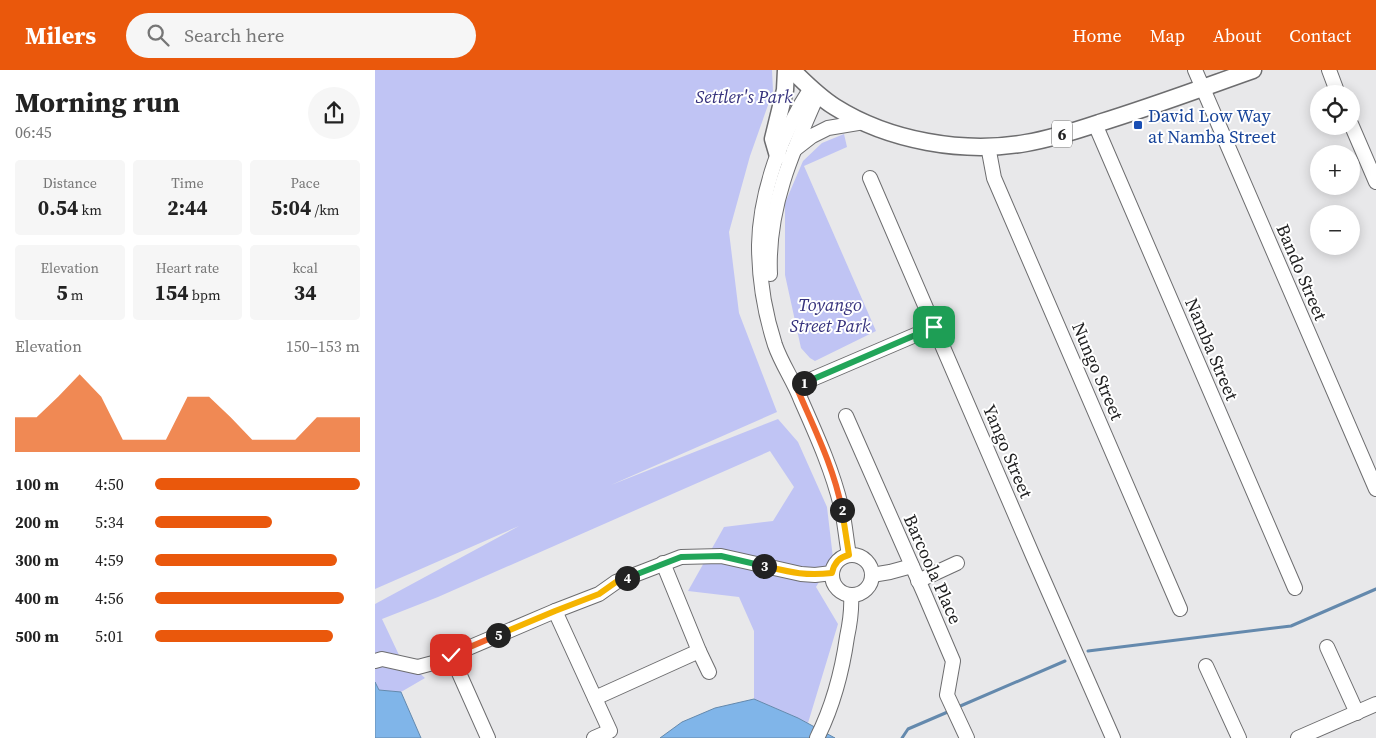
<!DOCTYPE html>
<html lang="en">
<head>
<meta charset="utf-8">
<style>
  :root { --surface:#fff; --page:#f6f6f6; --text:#222; --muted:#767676; --accent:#ea580c }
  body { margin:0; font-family:"Source Serif 4",serif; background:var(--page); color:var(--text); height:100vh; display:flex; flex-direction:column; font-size:19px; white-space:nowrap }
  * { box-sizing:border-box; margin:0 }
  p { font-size:16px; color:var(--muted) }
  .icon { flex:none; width:28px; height:28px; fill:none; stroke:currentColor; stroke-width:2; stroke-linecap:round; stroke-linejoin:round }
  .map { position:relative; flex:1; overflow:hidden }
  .panel { display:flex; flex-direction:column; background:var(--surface); width:375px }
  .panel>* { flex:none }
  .tools { position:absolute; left:935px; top:15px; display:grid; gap:10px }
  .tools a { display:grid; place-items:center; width:50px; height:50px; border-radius:50%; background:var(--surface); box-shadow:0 2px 12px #0003; font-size:25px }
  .pin { position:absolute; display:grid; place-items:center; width:42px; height:42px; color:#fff; margin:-21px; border-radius:10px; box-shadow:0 2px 8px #0006 }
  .km { position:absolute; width:25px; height:25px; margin:-12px; border-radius:50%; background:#222; color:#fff; font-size:14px; line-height:25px; text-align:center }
  .round { display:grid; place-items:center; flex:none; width:52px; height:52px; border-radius:26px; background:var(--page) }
  .summary { display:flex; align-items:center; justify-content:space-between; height:85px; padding:0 15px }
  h1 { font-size:28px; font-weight:700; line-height:38px }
  .stats { display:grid; grid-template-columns:repeat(3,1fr); gap:8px; height:85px; padding:5px 15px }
  .stats div { display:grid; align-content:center; border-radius:5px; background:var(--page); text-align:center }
  .stats b { font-size:21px; font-weight:700 }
  .stats small { font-size:14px; font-weight:400 }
  .stats p { font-size:14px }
  .chart { height:140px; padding:10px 15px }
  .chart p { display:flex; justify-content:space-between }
  .chart svg { width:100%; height:90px; margin-top:5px; fill:var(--accent); opacity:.7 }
  ul { padding:0 15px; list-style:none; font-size:16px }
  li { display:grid; grid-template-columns:80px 60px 1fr; align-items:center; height:38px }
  li i { height:12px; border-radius:6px; background:var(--accent) }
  header { display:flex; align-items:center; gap:30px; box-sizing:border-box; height:70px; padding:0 25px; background:var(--accent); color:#fff }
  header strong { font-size:24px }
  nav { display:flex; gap:28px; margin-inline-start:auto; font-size:18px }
  .search { width:350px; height:45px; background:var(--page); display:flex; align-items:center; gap:12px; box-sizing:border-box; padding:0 18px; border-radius:28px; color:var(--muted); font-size:19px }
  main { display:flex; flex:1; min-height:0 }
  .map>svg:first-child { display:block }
  .green { fill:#c0c4f4 }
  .water { fill:#80b5e9; stroke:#6489ad }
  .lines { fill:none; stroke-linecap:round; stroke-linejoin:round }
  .stream { stroke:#6489ad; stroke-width:3 }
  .minor-casing { stroke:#6d6d6f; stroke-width:16 }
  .major-casing { stroke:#6d6d6f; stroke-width:19 }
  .minor { stroke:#fff; stroke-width:14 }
  .major { stroke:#fff; stroke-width:16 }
  .split-1-casing { stroke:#fff; stroke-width:10 }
  .split-2-casing { stroke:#fff; stroke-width:10 }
  .split-3-casing { stroke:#fff; stroke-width:10 }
  .split-4-casing { stroke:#fff; stroke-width:10 }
  .split-5-casing { stroke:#fff; stroke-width:10 }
  .split-6-casing { stroke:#fff; stroke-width:10 }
  .split-1 { stroke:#22a559; stroke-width:6 }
  .split-2 { stroke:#f0652b; stroke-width:6 }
  .split-3 { stroke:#f5b400; stroke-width:6 }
  .split-4 { stroke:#22a559; stroke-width:6 }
  .split-5 { stroke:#f5b400; stroke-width:6 }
  .split-6 { stroke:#f0652b; stroke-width:6 }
  .transit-dot { fill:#1a4fb4; stroke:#fff; stroke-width:2 }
  .labels { text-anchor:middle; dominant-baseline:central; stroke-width:4; stroke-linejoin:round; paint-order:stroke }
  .shield { fill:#fff; stroke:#646464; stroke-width:1 }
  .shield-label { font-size:16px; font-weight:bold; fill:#212122 }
  .park-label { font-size:18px; font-style:italic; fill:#35317c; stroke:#fff }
  .transit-label { font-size:18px; fill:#164399; stroke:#fff; text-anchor:start }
  .street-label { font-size:18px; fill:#212122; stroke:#fff }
</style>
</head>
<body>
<header>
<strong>Milers</strong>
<div class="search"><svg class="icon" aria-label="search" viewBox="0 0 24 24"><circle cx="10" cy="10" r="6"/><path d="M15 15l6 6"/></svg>Search here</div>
<nav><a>Home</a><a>Map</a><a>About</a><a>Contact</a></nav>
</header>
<main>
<section class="panel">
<div class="summary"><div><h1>Morning run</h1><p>06:45</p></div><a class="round"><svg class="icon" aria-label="share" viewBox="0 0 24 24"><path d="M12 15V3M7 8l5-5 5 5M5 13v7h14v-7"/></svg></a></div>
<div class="stats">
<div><p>Distance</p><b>0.54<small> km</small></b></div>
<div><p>Time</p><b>2:44</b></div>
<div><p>Pace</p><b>5:04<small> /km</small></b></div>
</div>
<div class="stats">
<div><p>Elevation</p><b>5<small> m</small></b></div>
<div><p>Heart rate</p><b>154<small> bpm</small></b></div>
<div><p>kcal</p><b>34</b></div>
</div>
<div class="chart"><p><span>Elevation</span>150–153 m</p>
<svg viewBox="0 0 160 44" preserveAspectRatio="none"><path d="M0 44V27L10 27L20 17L30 6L40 17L50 38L60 38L70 38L80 17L90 17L100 27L110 38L120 38L130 38L140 27L150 27L160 27V44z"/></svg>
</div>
<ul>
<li><b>100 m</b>4:50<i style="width:100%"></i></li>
<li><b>200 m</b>5:34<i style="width:57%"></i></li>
<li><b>300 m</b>4:59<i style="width:89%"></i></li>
<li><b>400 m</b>4:56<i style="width:92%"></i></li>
<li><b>500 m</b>5:01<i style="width:87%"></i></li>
</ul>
</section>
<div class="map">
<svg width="1001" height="668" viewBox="0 0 1001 668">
  <rect width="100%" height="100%" fill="#e8e8ea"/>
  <g class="green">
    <path d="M0,0H397L398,21L375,86L354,162L364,243L402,342L236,415L403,349L423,372L452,437L458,488L441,517L463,554L433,653L423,648L379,629V561L364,527L313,521L349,457L398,451L419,417L395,381L63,527L7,549L24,585L50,608L26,622L4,620L0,612V534L144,456L0,519Z"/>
    <path d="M469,64L472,77L429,96L501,261L440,291L435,288L426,278L410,205V133L428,91L447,73Z"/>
  </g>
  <g class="water">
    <path d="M0,612L4,620L26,622L46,668H0Z"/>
    <path d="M379,629L423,648L460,668H285L307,652L340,638Z"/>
  </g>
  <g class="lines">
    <g class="stream">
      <path d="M713,581L916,556L1001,519"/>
      <path d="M583,637L690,591"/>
      <path d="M527,668L533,659L575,641"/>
    </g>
    <defs>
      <g id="minor">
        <path d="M820,0L1001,419"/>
        <path d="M954,0L963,24"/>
        <path d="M436,18C407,62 385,122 384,175C384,208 390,244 400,275C407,295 419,311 426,330C441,364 457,399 466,436C470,452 471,469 474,485"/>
        <path d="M720,54L920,518"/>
        <path d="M976,54L1001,112"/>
        <path d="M613,76L619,108L805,539"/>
        <path d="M419,80L437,66L453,58L489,52"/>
        <path d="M495,108L658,486L738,668"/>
        <path d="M395,204C392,139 417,82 443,24"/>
        <path d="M421,316L559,257"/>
        <path d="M471,346L549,523L578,591L572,625L592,668"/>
        <circle cx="477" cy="505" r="20"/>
        <path d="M288,493L324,581L334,602"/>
        <path d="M497,505L515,502L537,496"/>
        <path d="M543,511L582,493"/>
        <path d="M180,541L235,661L219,668"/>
        <path d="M952,577L982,643"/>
        <path d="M76,585L113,668"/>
        <path d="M0,591L7,589L43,597L58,593L180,541L224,524L241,512L306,487L346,486L426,504L440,505L457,503"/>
        <path d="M831,596L864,668"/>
        <path d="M220,628L324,581"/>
        <path d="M442,668C458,636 467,602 472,567C475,553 477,539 476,525"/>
        <path d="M923,668L1001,634"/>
      </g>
      <g id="major">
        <path d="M417,0C430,13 444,27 460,37C514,71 588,84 651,73C675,69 700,61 724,53C776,37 827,18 878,0"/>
        <path d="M403,86L398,69L410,20L411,0"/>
      </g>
    </defs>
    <use href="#minor" class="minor-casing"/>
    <use href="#major" class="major-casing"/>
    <use href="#minor" class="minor"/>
    <use href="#major" class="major"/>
  </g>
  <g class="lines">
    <defs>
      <path id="split-1" d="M429,313L559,257"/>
      <path id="split-2" d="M429,313L421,316C438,356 459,397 467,440"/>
      <path id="split-3" d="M389,496C415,502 429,506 457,503C459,493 464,487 474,485L467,440"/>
      <path id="split-4" d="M252,508L306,487L346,486L389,496"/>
      <path id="split-5" d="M123,565L180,541L224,524L241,512L252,508"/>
      <path id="split-6" d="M76,585L123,565"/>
    </defs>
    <use href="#split-1" class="split-1-casing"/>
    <use href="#split-2" class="split-2-casing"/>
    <use href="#split-3" class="split-3-casing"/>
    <use href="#split-4" class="split-4-casing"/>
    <use href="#split-5" class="split-5-casing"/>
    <use href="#split-6" class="split-6-casing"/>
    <use href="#split-1" class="split-1"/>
    <use href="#split-2" class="split-2"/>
    <use href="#split-3" class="split-3"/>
    <use href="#split-4" class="split-4"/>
    <use href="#split-5" class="split-5"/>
    <use href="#split-6" class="split-6"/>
  </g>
  <rect class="transit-dot" x="758" y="50" width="10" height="10" rx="2.5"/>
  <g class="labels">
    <rect class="shield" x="677" y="50.5" width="20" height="27" rx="4"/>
    <g class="shield-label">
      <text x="687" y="64">6</text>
    </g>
    <g class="park-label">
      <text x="369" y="26">Settler's Park</text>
      <text x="455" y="234">Toyango<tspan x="455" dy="21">Street Park</tspan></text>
    </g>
    <g class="transit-label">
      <text x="773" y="45">David Low Way<tspan x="773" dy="21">at Namba Street</tspan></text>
    </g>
    <g class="street-label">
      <text transform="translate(927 202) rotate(67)">Bando Street</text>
      <text transform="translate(837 279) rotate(67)">Namba Street</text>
      <text transform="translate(723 301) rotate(67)">Nungo Street</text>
      <text transform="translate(633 381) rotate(67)">Yango Street</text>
      <text transform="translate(558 499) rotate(66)">Barcoola Place</text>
    </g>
  </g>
</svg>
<div class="tools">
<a><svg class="icon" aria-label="locate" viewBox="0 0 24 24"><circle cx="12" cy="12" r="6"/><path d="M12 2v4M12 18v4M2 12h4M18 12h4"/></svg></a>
<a>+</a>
<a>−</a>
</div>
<div class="pin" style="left:559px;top:257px;background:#1e9e55"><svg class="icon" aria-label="arrive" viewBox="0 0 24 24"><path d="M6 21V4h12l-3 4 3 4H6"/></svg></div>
<div class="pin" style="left:76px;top:585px;background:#d93025"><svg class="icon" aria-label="check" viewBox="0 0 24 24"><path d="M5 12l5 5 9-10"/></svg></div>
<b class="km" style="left:429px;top:313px">1</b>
<b class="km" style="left:467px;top:440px">2</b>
<b class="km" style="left:389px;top:496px">3</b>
<b class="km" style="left:252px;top:508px">4</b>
<b class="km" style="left:123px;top:565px">5</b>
</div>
</main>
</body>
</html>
